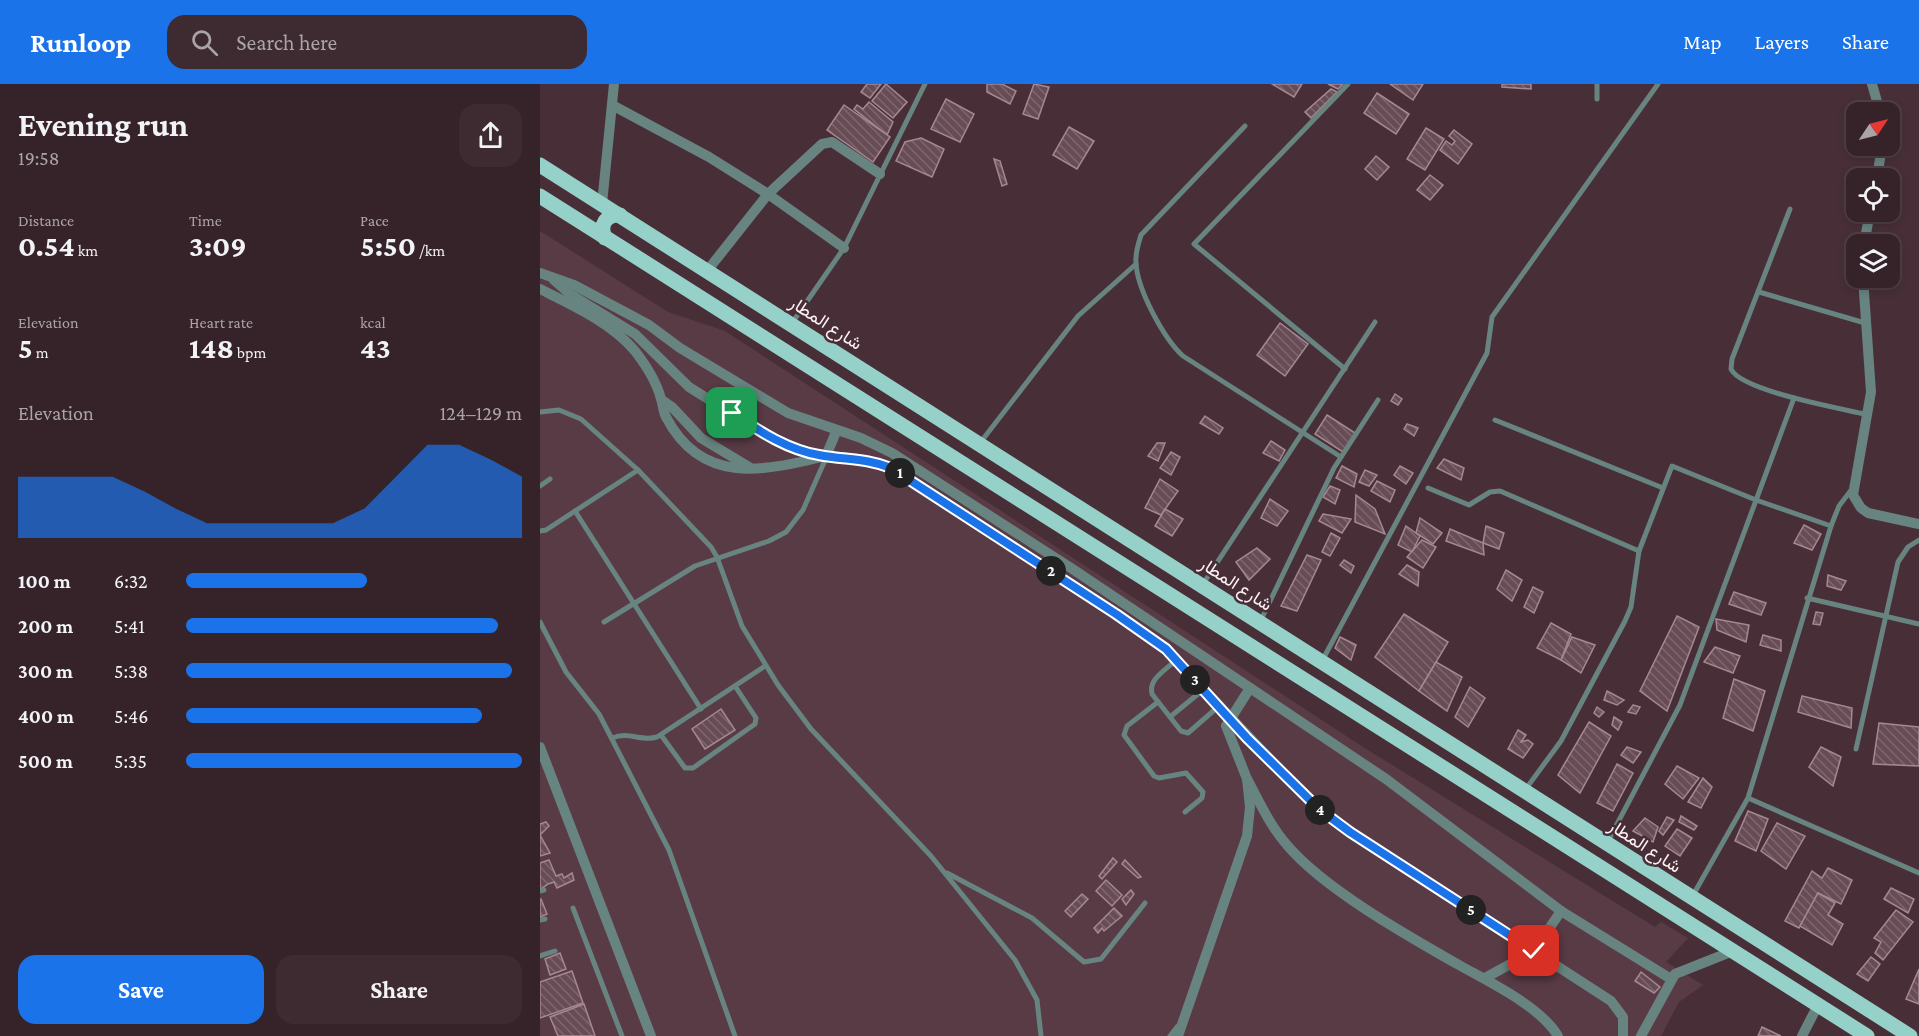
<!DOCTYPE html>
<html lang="en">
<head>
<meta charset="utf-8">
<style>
  :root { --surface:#362329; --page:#3d2b31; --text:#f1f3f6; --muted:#aaa4a8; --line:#504046; --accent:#1a73e8 }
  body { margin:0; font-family:"Crimson Pro",Vazirmatn,serif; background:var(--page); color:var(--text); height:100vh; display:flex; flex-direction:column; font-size:22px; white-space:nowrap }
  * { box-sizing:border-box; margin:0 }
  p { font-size:20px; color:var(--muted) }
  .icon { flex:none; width:33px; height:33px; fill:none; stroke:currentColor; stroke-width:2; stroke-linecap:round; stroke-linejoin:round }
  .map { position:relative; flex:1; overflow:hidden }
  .drawer { display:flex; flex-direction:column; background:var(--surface); width:540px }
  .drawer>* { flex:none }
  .needle { width:39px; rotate:55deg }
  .buttons { position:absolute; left:1306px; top:18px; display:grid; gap:12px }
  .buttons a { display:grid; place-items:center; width:54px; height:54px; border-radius:12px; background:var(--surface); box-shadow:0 3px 9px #0003,0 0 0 2px var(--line); font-size:30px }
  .pin { position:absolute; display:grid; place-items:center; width:51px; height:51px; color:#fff; margin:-26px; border-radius:12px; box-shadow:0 3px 9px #0006 }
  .km { position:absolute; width:30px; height:30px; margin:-15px; border-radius:50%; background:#222; color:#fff; font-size:16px; line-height:30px; text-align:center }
  .round { display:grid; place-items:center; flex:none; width:63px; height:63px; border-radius:18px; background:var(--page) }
  .summary { display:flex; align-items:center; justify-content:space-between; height:102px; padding:0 18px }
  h1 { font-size:33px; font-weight:700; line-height:45px }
  .stats { display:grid; grid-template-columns:repeat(3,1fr); gap:9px; height:102px; padding:6px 18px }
  .stats div { display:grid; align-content:center }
  .stats b { font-size:30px; font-weight:700 }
  .stats small { font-size:16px; font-weight:400 }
  .stats p { font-size:16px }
  .chart { height:168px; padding:12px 18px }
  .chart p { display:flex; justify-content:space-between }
  .chart svg { width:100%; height:108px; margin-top:6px; fill:var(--accent); opacity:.7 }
  .primary-button { display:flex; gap:12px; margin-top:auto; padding:12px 18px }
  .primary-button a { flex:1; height:69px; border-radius:18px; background:var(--accent); color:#fff; font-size:24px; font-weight:700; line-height:69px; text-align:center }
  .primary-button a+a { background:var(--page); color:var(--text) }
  ul { padding:0 18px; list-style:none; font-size:20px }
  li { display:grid; grid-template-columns:96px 72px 1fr; align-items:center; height:45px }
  li i { height:15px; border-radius:8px; background:var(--accent) }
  header { display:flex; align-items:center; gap:36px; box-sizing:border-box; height:84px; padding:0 30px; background:var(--accent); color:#fff }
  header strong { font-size:28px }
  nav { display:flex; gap:33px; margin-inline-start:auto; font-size:21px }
  .search { width:420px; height:54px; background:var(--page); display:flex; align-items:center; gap:15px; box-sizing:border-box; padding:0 21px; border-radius:18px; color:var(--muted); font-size:22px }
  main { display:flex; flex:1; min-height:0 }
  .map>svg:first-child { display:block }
  .built { fill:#593b45 }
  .building { fill:url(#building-back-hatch); stroke:#a68892; stroke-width:1.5 }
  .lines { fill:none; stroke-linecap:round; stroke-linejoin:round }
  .lane { stroke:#688480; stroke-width:5 }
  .street { stroke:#688480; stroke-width:10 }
  .primary { stroke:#95d0c9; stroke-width:15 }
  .route-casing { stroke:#fff; stroke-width:12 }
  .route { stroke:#1a73e8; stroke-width:8 }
  .labels { text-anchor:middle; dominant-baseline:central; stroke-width:5; stroke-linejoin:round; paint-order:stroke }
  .street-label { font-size:18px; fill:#fef1f5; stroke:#482f37 }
</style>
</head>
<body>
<header>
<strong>Runloop</strong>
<div class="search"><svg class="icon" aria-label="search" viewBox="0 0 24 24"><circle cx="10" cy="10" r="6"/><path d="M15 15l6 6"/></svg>Search here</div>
<nav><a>Map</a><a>Layers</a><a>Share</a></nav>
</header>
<main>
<section class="drawer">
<div class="summary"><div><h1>Evening run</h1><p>19:58</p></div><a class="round"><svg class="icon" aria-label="share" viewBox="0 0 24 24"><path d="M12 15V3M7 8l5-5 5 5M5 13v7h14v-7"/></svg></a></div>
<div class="stats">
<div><p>Distance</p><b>0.54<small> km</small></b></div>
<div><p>Time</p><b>3:09</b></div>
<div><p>Pace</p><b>5:50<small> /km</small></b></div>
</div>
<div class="stats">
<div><p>Elevation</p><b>5<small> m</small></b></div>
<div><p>Heart rate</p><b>148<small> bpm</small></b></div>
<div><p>kcal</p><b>43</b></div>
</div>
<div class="chart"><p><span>Elevation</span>124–129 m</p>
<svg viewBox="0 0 160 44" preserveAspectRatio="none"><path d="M0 44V19L10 19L20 19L30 19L40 25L50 32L60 38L70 38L80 38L90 38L100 38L110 32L120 19L130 6L140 6L150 12L160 19V44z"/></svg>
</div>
<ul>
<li><b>100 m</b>6:32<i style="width:54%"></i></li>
<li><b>200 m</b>5:41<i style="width:93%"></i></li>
<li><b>300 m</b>5:38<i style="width:97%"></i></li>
<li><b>400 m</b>5:46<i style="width:88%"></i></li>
<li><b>500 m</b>5:35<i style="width:100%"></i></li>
</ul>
<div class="primary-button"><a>Save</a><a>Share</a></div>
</section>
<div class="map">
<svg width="1379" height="952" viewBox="0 0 1379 952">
  <defs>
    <pattern id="building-back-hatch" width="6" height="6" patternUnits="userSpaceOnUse" patternTransform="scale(1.5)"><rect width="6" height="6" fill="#674c55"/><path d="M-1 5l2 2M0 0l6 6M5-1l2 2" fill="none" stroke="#7e666e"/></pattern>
  </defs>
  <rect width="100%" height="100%" fill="#482f37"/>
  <path class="built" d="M0,147L128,228L185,247L823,663L1115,843L1121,838L1148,854L1126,878L1163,901L1139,918L1121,952H0Z"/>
  <g class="building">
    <path d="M327,0H341L330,14L321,8Z"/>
    <path d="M346,0L367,18L353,34L332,17Z"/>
    <path d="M447,0H462L476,7L470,20L447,8Z"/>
    <path d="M494,0L509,3L498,35L483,30Z"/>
    <path d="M732,0H762L754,13Z"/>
    <path d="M788,0H803L798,5Z"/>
    <path d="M850,0H883L873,16Z"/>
    <path d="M962,0H991V5L962,3Z"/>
    <path d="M791,5L797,8L771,34L765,28Z"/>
    <path d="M837,9L869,30L856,50L824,29Z"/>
    <path d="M406,15L434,30L420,58L391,45Z"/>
    <path d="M329,18L353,38L347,51L314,25L317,21L323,25Z"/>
    <path d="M304,21L350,53L333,78L287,46Z"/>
    <path d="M529,43L554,57L537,85L513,71Z"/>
    <path d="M886,44L904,55L885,86L867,75Z"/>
    <path d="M914,46L932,60L918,80L900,66L906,57L912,61L915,57L909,52Z"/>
    <path d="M381,54L404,65L392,93L356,77L365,58Z"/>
    <path d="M836,72L849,83L837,96L825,85Z"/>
    <path d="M454,75L460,77L467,100L462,102Z"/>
    <path d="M890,91L903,101L890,116L877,106Z"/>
    <path d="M740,239L768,260L745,292L717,271Z"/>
    <path d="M855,310L862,315L858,321L851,317Z"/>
    <path d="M787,331L815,349L803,368L775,350Z"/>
    <path d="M665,332L683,344L679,350L660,339Z"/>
    <path d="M867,340L878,344L874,352L864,345Z"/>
    <path d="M731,357L745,366L739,377L723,369Z"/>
    <path d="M617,359H625L618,377L608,372Z"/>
    <path d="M631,368L640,373L631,391L620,384Z"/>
    <path d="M904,375L924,384L921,396L897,384Z"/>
    <path d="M802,382L817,390L814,403L796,394Z"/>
    <path d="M860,382L873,389L866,400L854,391Z"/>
    <path d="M825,386L837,391L829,402L819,398Z"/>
    <path d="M620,395L638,407L621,431L605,424Z"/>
    <path d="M837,397L855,406L850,418L831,407Z"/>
    <path d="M790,402L800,406L795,420L783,413Z"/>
    <path d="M816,411L835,425L845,450L815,438Z"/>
    <path d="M730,415L748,427L737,442L721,434Z"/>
    <path d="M625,425L643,435L632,452L615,442Z"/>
    <path d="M783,430L811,435L802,449L779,437Z"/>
    <path d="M880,434L902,449L893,460L876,449Z"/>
    <path d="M1264,441L1281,450L1272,466L1254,459Z"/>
    <path d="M866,442L880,452L872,468L858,461Z"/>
    <path d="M946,442L964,449L959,465L943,459Z"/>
    <path d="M910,445L943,459L944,471L906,457Z"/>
    <path d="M791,449L800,454L790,472L782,468Z"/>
    <path d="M882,456L896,463L883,484L867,473Z"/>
    <path d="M717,464L730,475L709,496L696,478Z"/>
    <path d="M767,471L781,476L757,527L741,522Z"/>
    <path d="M804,476L814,482L811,489L800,481Z"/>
    <path d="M867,481L879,488L878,502L859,490Z"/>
    <path d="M966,486L982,496L972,517L957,505Z"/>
    <path d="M1288,491L1306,497L1301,506L1287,502Z"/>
    <path d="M993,503L1003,508L994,529L984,523Z"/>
    <path d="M1194,508L1226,519L1221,531L1189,520Z"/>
    <path d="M1276,528L1283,529L1280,541L1273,540Z"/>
    <path d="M864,530L908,558L879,607L835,573Z"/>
    <path d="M1137,532L1159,543L1127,627L1100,607Z"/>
    <path d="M1176,535L1209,541L1206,558L1177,546Z"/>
    <path d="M1011,539L1031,550L1021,576L997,564Z"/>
    <path d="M1223,551L1241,556V567L1220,561Z"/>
    <path d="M800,553L816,561L811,576L795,564Z"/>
    <path d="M1032,553L1055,561L1041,589L1021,576Z"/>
    <path d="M1175,563L1200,572L1193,589L1164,578Z"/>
    <path d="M896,578L922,593L907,627L879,607Z"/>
    <path d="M1194,595L1225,607L1213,647L1183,634Z"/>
    <path d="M930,603L945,614L928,643L915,633Z"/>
    <path d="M1067,607L1084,616L1077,621L1064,616Z"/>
    <path d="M1262,612L1312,624L1311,644L1258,628Z"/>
    <path d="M1093,621L1100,623L1096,630L1088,628Z"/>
    <path d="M1057,623L1064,628L1059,633L1054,629Z"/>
    <path d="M181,625L195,646L165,665L152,645Z"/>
    <path d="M1074,633L1082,638L1078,646L1072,641Z"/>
    <path d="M1049,638L1071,652L1040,709L1018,691Z"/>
    <path d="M1339,639L1379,643V682L1333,680Z"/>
    <path d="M978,646L986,651L981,658L988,656L993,660L983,674L968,665Z"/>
    <path d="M1087,663L1101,668L1093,679L1081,671Z"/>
    <path d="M1281,663L1301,673L1293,702L1269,683Z"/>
    <path d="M1077,680L1093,689L1073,727L1057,719Z"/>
    <path d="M1137,682L1159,694L1143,715L1125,700Z"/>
    <path d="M1163,694L1172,703L1161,724L1148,718Z"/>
    <path d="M1208,727L1228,735L1216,767L1195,757Z"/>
    <path d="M1141,732L1157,742L1154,746L1139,738Z"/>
    <path d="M1127,733L1134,736L1123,751L1119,747Z"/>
    <path d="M1105,734L1118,743L1113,758L1093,747Z"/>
    <path d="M6,738L9,742L0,751L10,769L0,772V740Z"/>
    <path d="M1237,739L1265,752L1246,785L1221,767Z"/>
    <path d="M1137,745L1152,754L1140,772L1125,762Z"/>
    <path d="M573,774L577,778L562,795L559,792Z"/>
    <path d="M9,776L16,792L22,790L24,794L32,789L34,796L17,804L14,798L8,800L0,806V779Z"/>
    <path d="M585,776L601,793L598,794L582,780Z"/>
    <path d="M1288,784L1312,796L1301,820L1278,809L1259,844L1245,837L1272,787L1282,794Z"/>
    <path d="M566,796L582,811L572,822L556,807Z"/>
    <path d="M1351,804L1374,815L1368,829L1344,815Z"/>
    <path d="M591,806L594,810L586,821L582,815Z"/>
    <path d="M1278,809L1295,819L1288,831L1303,840L1292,861L1260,842Z"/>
    <path d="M542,810L548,815L531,833L525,827Z"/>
    <path d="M1,815L7,830L0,833V816Z"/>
    <path d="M574,824L582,832L564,847L562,844L558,849L554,844Z"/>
    <path d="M1356,826L1373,838L1343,876L1335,869L1341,858L1334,854Z"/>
    <path d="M20,869L26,885L10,891L5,875Z"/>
    <path d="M1331,873L1340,880L1328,897L1317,890Z"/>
    <path d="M1379,885V920L1366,915Z"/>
    <path d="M32,887L43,919L0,934V898Z"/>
    <path d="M1101,888L1120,903L1114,909L1095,897Z"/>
    <path d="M44,920L55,952H18L10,933Z"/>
    <path d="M1222,943L1241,952H1218Z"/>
  </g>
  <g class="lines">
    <g class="lane">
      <path d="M1057,15V0"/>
      <path d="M705,42L601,151C598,161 595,169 596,179C597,205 624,255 643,272L801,373"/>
      <path d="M1250,125L1192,275L1191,285C1201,307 1303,325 1329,331"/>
      <path d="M1219,208L1325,239"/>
      <path d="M252,239L304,164L385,0"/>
      <path d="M805,285L654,160L808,0"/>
      <path d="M0,328L19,326L41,335L98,386L171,463L177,473L202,542L238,601L271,645L391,772L475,876L497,916L501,952"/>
      <path d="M955,336L1123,404"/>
      <path d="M440,359L538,232L596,180"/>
      <path d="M0,402L10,395"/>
      <path d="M888,404L929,421L950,408L960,407L1099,467"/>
      <path d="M35,427L161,625"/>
      <path d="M0,447L6,446L98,386"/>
      <path d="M663,500L835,238"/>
      <path d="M1267,514L1379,540"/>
      <path d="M0,538L26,588L59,630L129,766L195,952"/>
      <path d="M64,538L155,482L229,457L246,448L263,426L286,374"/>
      <path d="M720,538L794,384L838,316"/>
      <path d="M636,576C626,586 608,595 612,610L641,647L648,649L679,622"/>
      <path d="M782,577L947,269L952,233L1118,0"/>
      <path d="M618,618L587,642L584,651L614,692L619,694L646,689L663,708L662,714L645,728"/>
      <path d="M630,633L664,605"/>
      <path d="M121,651L145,684H153L215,640L216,634L195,602"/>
      <path d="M72,654C90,647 100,658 117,653L225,582"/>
      <path d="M1316,665L1358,478L1368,463L1379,456"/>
      <path d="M985,706L1021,657L1085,537L1091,523L1099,467L1132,382L1216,416L1291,442"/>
      <path d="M1208,714L1379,789"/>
      <path d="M1067,759L1140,621L1254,314"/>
      <path d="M407,789L492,834L544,878L561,875L605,819"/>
      <path d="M0,807L4,806"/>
      <path d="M1152,813L1208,714L1291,442L1299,422L1312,405"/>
      <path d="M33,824L82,952"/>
      <path d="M0,836L5,835"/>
      <path d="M0,872L15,867"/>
      <path d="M630,952L637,943"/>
    </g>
    <g class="street">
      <path d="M1332,0L1340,28"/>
      <path d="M72,21L169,73L228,110L304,164"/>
      <path d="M1337,94L1342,62"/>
      <path d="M62,120L74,0"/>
      <path d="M1324,160L1330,128"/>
      <path d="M167,187L228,110L282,60L292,58L340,90"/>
      <path d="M0,189L34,201L109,241L140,264L248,329L321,354L352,369L531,484L846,695L1021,827L1131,895"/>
      <path d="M1323,194L1331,308L1313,411L1321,424L1328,429L1379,440"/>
      <path d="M14,196L30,210L95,250L149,303L227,352L272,370L319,375L351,384L576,529L626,565L761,708L810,748L1071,917L1083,933V952"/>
      <path d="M0,205C32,221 72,239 95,267C105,280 117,299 121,315C123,321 123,327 126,333C162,402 224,387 286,372L296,348"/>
      <path d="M122,316L132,323L161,354L209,383"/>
      <path d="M0,663L111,952"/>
      <path d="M707,695C719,717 730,742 747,761C784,805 868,852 919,881C949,898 1000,922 1018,952"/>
      <path d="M945,894L994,867L1021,827"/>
      <path d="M638,952L707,752L710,723L707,695L686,642L710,604"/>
      <path d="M1101,952L1135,890L1193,867"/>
      <path d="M1262,952L1278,921"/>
    </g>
    <g class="primary">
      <path d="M0,81L1370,952"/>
      <path d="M0,112L1327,952"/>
      <path d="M65,154C59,141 66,130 80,131"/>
    </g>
  </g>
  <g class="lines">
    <defs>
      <path id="route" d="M192,329C218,346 247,366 279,371C304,376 327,374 351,384L576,530L626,565L707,654L779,725L810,748L994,867"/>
    </defs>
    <use href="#route" class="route-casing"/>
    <use href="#route" class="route"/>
  </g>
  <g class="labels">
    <g class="street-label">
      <text transform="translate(286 239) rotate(33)">شارع المطار</text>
      <text transform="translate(696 500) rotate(33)">شارع المطار</text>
      <text transform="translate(1105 762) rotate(33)">شارع المطار</text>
    </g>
  </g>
</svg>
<div class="buttons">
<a><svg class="needle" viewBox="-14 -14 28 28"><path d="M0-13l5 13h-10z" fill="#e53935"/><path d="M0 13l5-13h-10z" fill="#aaa4a8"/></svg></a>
<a><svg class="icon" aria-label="locate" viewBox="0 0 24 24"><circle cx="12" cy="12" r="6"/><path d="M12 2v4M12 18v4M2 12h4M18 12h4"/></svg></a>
<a><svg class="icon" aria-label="layers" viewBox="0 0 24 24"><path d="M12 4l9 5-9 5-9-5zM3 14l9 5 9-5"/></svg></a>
</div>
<div class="pin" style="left:192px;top:329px;background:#1e9e55"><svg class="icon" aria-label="arrive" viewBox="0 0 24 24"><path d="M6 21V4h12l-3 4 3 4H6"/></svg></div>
<div class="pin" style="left:994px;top:867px;background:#d93025"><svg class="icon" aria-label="check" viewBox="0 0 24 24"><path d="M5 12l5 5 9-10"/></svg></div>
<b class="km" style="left:360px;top:389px">1</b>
<b class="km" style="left:511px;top:487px">2</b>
<b class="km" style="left:655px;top:596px">3</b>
<b class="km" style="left:780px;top:726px">4</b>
<b class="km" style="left:931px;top:826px">5</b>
</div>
</main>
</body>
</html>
